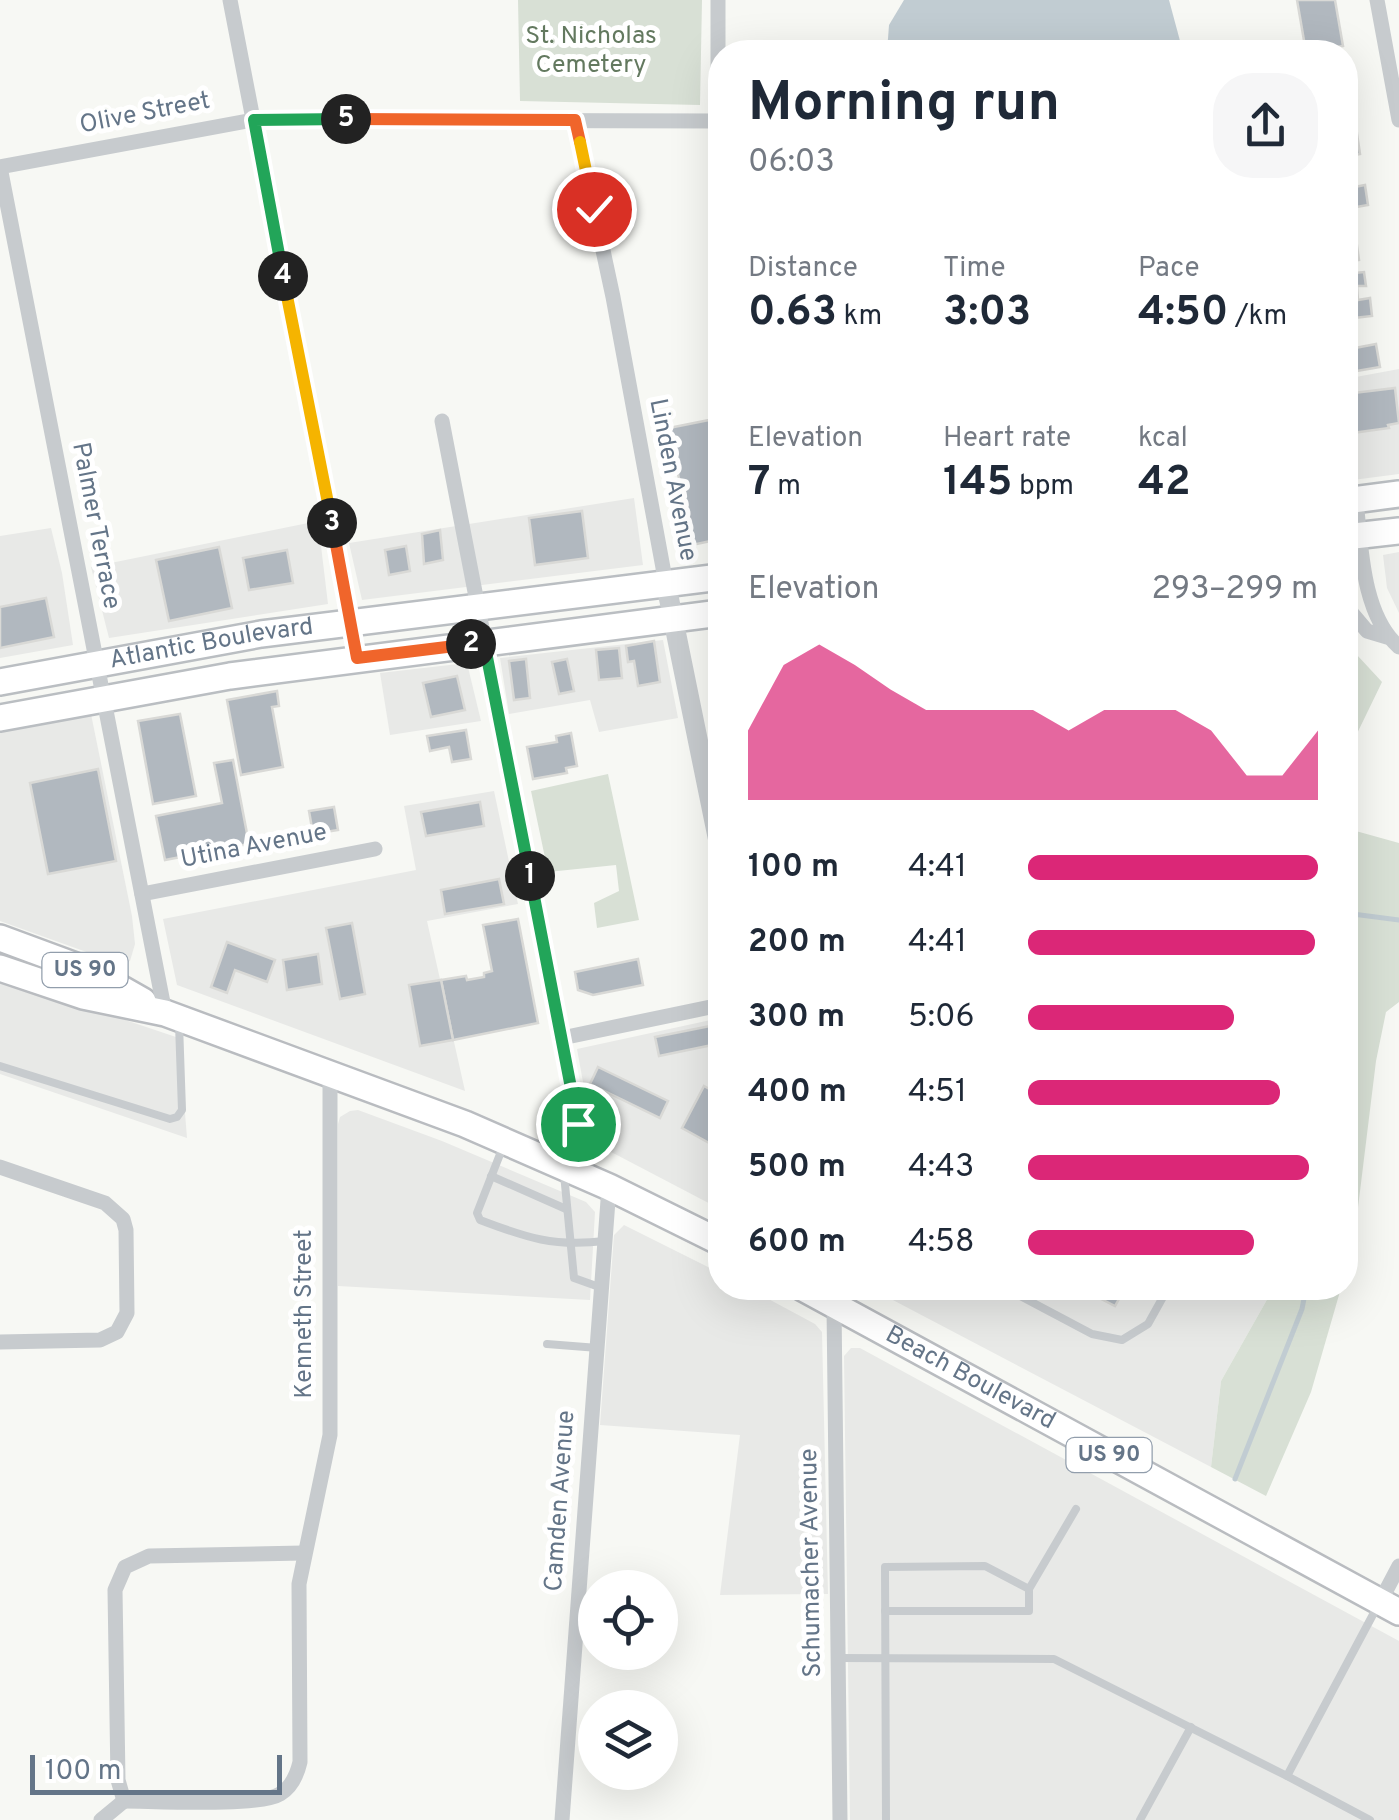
<!DOCTYPE html>
<html lang="en">
<head>
<meta charset="utf-8">
<style>
  :root { --surface:#fff; --page:#f6f6f7; --text:#1f2937; --muted:#747a83; --accent:#db2777 }
  body { margin:0; font-family:Overpass,sans-serif; background:var(--page); color:var(--text); height:100vh; display:flex; flex-direction:column; font-size:38px; white-space:nowrap }
  * { box-sizing:border-box; margin:0 }
  p { font-size:32px; color:var(--muted) }
  .icon { flex:none; width:55px; height:55px; fill:none; stroke:currentColor; stroke-width:2; stroke-linecap:round; stroke-linejoin:round }
  .map { position:relative; flex:1; overflow:hidden }
  .panel { position:absolute; left:708px; top:40px; width:650px; height:1260px; display:flex; flex-direction:column; background:var(--surface); border-radius:40px; box-shadow:0 10px 40px #0002 }
  .panel>* { flex:none }
  .fabs { position:absolute; left:578px; top:1570px; display:grid; gap:20px }
  .fabs a { display:grid; place-items:center; width:100px; height:100px; border-radius:50%; background:var(--surface); box-shadow:0 10px 40px #0002; font-size:50px }
  .scale { position:absolute; left:30px; bottom:25px; width:252px; box-sizing:border-box; padding-left:10px; border:5px solid #647588; border-top:0; font-size:28px; line-height:35px; white-space:nowrap; color:#647588; -webkit-text-stroke:8px #fff; paint-order:stroke }
  .pin { position:absolute; display:grid; place-items:center; width:85px; height:85px; color:#fff; margin:-42px; border:5px solid #fff; border-radius:50%; box-shadow:0 2px 10px #0007 }
  .km { position:absolute; width:50px; height:50px; margin:-25px; border-radius:50%; background:#222; color:#fff; font-size:28px; line-height:50px; text-align:center }
  .round { display:grid; place-items:center; flex:none; width:105px; height:105px; border-radius:40px; background:var(--page) }
  .headline { display:flex; align-items:center; justify-content:space-between; height:170px; padding:0 40px }
  h1 { font-size:55px; font-weight:700; line-height:75px }
  .stats { display:grid; grid-template-columns:repeat(3,1fr); gap:15px; height:170px; padding:10px 40px }
  .stats div { display:grid; align-content:center }
  .stats b { font-size:42px; font-weight:700 }
  .stats small { font-size:28px; font-weight:400 }
  .stats p { font-size:28px }
  .chart { height:280px; padding:20px 40px }
  .chart p { display:flex; justify-content:space-between }
  .chart svg { width:100%; height:180px; margin-top:10px; fill:var(--accent); opacity:.7 }
  ul { padding:0 40px; list-style:none; font-size:32px }
  li { display:grid; grid-template-columns:160px 120px 1fr; align-items:center; height:75px }
  li i { height:25px; border-radius:12px; background:var(--accent) }
  .map>svg:first-child { display:block }
  .built { fill:#e8e9e7 }
  .green { fill:#d8e0d5 }
  .water { fill:#c1ccd2 }
  .lines { fill:none; stroke-linecap:round; stroke-linejoin:round }
  .stream { stroke:#c1ccd2; stroke-width:5 }
  .building { fill:#b1b8bf; stroke:#d9d9d6; stroke-width:2.5 }
  .primary-casing { stroke:#babec2; stroke-width:30 }
  .trunk-casing { stroke:#b9bcc0; stroke-width:30 }
  .service { stroke:#c7cbce; stroke-width:8 }
  .minor { stroke:#c7cbce; stroke-width:15 }
  .tertiary { stroke:#c7cbce; stroke-width:20 }
  .primary { stroke:#fff; stroke-width:25 }
  .trunk { stroke:#fff; stroke-width:25 }
  .split-1-casing { stroke:#fff; stroke-width:20 }
  .split-2-casing { stroke:#fff; stroke-width:20 }
  .split-3-casing { stroke:#fff; stroke-width:20 }
  .split-4-casing { stroke:#fff; stroke-width:20 }
  .split-5-casing { stroke:#fff; stroke-width:20 }
  .split-6-casing { stroke:#fff; stroke-width:20 }
  .split-7-casing { stroke:#fff; stroke-width:20 }
  .split-1 { stroke:#22a559; stroke-width:12 }
  .split-2 { stroke:#22a559; stroke-width:12 }
  .split-3 { stroke:#f0652b; stroke-width:12 }
  .split-4 { stroke:#f5b400; stroke-width:12 }
  .split-5 { stroke:#22a559; stroke-width:12 }
  .split-6 { stroke:#f0652b; stroke-width:12 }
  .split-7 { stroke:#f5b400; stroke-width:12 }
  .labels { text-anchor:middle; dominant-baseline:central; stroke-width:10; stroke-linejoin:round; paint-order:stroke }
  .shield { fill:#fff; stroke:#929eac; stroke-width:2.5 }
  .shield-label { font-size:22px; font-weight:bold; fill:#647588 }
  .park-label { font-size:25px; fill:#63795f; stroke:#fff }
  .street-label { font-size:25px; fill:#647588; stroke:#fff }
</style>
</head>
<body>
<div class="map">
<svg width="1399" height="1820" viewBox="0 0 1399 1820">
  <rect width="100%" height="100%" fill="#f7f8f4"/>
  <g class="built">
    <path d="M1399,369V474L1345,481V379Z"/>
    <path d="M634,498L643,565L362,600L349,543Z"/>
    <path d="M318,521L328,604L109,638L91,567Z"/>
    <path d="M51,528L62,573L73,645L0,658V536Z"/>
    <path d="M1399,552V613L1387,588L1383,555Z"/>
    <path d="M663,640L678,718L599,732L590,700L509,714L500,658Z"/>
    <path d="M467,663L481,721L390,735L380,673Z"/>
    <path d="M91,714L132,916L135,944L130,961L120,964L0,921V731Z"/>
    <path d="M494,791L518,904L427,921L465,1091L177,985L163,919L416,870L404,806Z"/>
    <path d="M0,978L179,1038L187,1138L0,1074Z"/>
    <path d="M720,1018V1209L594,1143L577,1049Z"/>
    <path d="M358,1110L442,1141L586,1202L595,1212L590,1300L338,1286V1124L340,1117L350,1111Z"/>
    <path d="M624,1225L720,1273V1288H748L815,1324L822,1332L828,1594L720,1595L740,1435L600,1425L614,1235Z"/>
    <path d="M870,1288H1271L1269,1296L1221,1381L1211,1467Z"/>
    <path d="M851,1348H860L1399,1641V1820H850L844,1356Z"/>
  </g>
  <g class="green">
    <path d="M518,0H702L700,105L520,101Z"/>
    <path d="M1345,635L1357,655L1382,682L1350,748L1345,777Z"/>
    <path d="M608,774L639,920L597,928L594,903L619,891L616,865L548,872L531,791Z"/>
    <path d="M1345,828L1399,843V1002L1386,1012L1376,1061L1354,1240L1345,1274Z"/>
    <path d="M1271,1288H1341L1311,1392L1266,1496L1211,1467L1221,1381L1269,1296Z"/>
  </g>
  <path class="water" d="M904,0H1169L1183,52H887L889,25Z"/>
  <g class="lines">
    <g class="stream">
      <path d="M1345,913L1399,920"/>
      <path d="M1235,1479L1302,1309L1306,1288"/>
    </g>
  </g>
  <g class="building">
    <path d="M1297,0H1335L1343,46L1306,52Z"/>
    <path d="M1355,120L1360,154L1345,157V121Z"/>
    <path d="M1345,166L1349,188L1365,185L1368,205L1345,209Z"/>
    <path d="M1353,217L1359,260L1345,262V218Z"/>
    <path d="M1364,272L1366,286H1357L1358,300L1370,298L1372,316L1345,319V274Z"/>
    <path d="M1352,328L1355,348L1376,344L1380,367L1345,373V329Z"/>
    <path d="M1395,388L1399,423L1388,425L1389,428L1345,434V394Z"/>
    <path d="M714,419L720,453V539L692,545L669,428Z"/>
    <path d="M582,511L588,558L535,565L529,518Z"/>
    <path d="M440,530L443,560L424,564L422,534Z"/>
    <path d="M406,546L410,571L389,575L385,550Z"/>
    <path d="M219,547L232,608L169,621L156,560Z"/>
    <path d="M287,550L293,583L249,590L243,558Z"/>
    <path d="M46,598L54,637L0,648V607Z"/>
    <path d="M654,641L660,682L638,686L634,661L628,662L626,646Z"/>
    <path d="M619,648L622,678L599,680L596,650Z"/>
    <path d="M526,659L530,698L514,700L509,661Z"/>
    <path d="M567,659L574,691L559,694L552,662Z"/>
    <path d="M457,676L465,710L431,717L423,683Z"/>
    <path d="M277,691L279,706L272,707L283,767L241,775L227,700Z"/>
    <path d="M180,714L196,796L153,804L138,721Z"/>
    <path d="M466,730L471,759L452,762L449,747L430,751L427,736Z"/>
    <path d="M571,733L577,766L566,768L567,773L533,779L527,747L557,742L556,736Z"/>
    <path d="M233,760L249,844L165,860L156,816L222,803L214,763Z"/>
    <path d="M98,769L116,861L48,874L30,783Z"/>
    <path d="M480,802L484,826L426,836L421,812Z"/>
    <path d="M334,807L338,830L313,834L309,811Z"/>
    <path d="M499,879L504,904L445,914L441,890Z"/>
    <path d="M518,919L538,1023L453,1040L441,980L466,976L467,980L484,977V973L492,971L483,925Z"/>
    <path d="M352,923L365,994L340,999L326,928Z"/>
    <path d="M227,942L275,960L267,982L235,970L227,993L211,987Z"/>
    <path d="M318,954L322,984L287,990L283,960Z"/>
    <path d="M638,959L643,985L593,995L578,990L575,972Z"/>
    <path d="M441,980L453,1040L420,1046L409,985Z"/>
    <path d="M720,1024V1057L717,1044L659,1056L655,1037Z"/>
    <path d="M598,1067L668,1101L660,1118L590,1084Z"/>
    <path d="M704,1086L720,1095V1149L682,1128Z"/>
    <path d="M1080,1288H1125L1115,1306Z"/>
  </g>
  <g class="lines">
    <defs>
      <g id="primary">
        <path d="M1345,501L1399,494"/>
        <path d="M1345,537L1399,531"/>
        <path id="s1" d="M0,682L261,634L720,577"/>
        <path d="M0,718L230,676L720,613"/>
      </g>
      <g id="trunk">
        <path d="M0,938L92,972L143,1001"/>
        <path d="M0,968L83,996L165,1013L465,1124L609,1187L720,1242"/>
        <path id="s2" d="M803,1288L1399,1612"/>
      </g>
    </defs>
    <use href="#primary" class="primary-casing"/>
    <use href="#trunk" class="trunk-casing"/>
    <g class="service">
      <path d="M0,1066L170,1119L177,1117L182,1110L179,1024"/>
      <path d="M504,1144L477,1213L480,1220C527,1238 554,1247 605,1241"/>
      <path d="M564,1174L574,1278L602,1288"/>
      <path d="M491,1176L566,1209"/>
      <path d="M1005,1288L1092,1334L1122,1340L1148,1324L1168,1288"/>
      <path d="M547,1344L598,1348"/>
      <path d="M885,1611H1029V1589"/>
      <path d="M838,1658L1054,1659L1287,1776"/>
      <path d="M886,1820L885,1567L985,1566L1029,1589L1076,1509"/>
      <path d="M1140,1820L1191,1727"/>
      <path d="M1370,1820L1287,1776L1377,1607"/>
    </g>
    <g class="minor">
      <path d="M230,0L357,658"/>
      <path d="M718,0V121"/>
      <path d="M1377,0L1399,120"/>
      <path d="M575,120L613,297L666,584"/>
      <path d="M442,421L588,1177"/>
      <path d="M1356,500C1361,546 1362,615 1399,647"/>
      <path d="M1345,605L1367,631L1387,637"/>
      <path d="M142,894L375,849"/>
      <path d="M165,1013L0,167L253,120L720,121"/>
      <path d="M562,1038L720,1005"/>
      <path d="M0,1167L105,1203L123,1219L126,1230L127,1313L117,1332L100,1340L0,1342"/>
      <path d="M834,1306L840,1820"/>
      <path d="M1380,1602L1399,1566"/>
      <path d="M124,1801C153,1801 260,1807 280,1794C292,1787 297,1775 300,1762L299,1584L330,1435V1072"/>
      <path d="M124,1801L118,1780L115,1590L125,1567L149,1556L303,1553"/>
      <path d="M101,1820L124,1801"/>
      <path d="M562,1820L609,1187"/>
    </g>
    <path class="tertiary" d="M666,584L720,849"/>
    <use href="#primary" class="primary"/>
    <use href="#trunk" class="trunk"/>
  </g>
  <g class="lines">
    <defs>
      <path id="split-1" d="M530,876L578,1124"/>
      <path id="split-2" d="M471,644L484,642L530,876"/>
      <path id="split-3" d="M332,523L357,658L471,644"/>
      <path id="split-4" d="M283,276L332,523"/>
      <path id="split-5" d="M283,276L254,120L346,119"/>
      <path id="split-6" d="M346,119L575,120L580,142"/>
      <path id="split-7" d="M580,142L594,209"/>
    </defs>
    <use href="#split-1" class="split-1-casing"/>
    <use href="#split-2" class="split-2-casing"/>
    <use href="#split-3" class="split-3-casing"/>
    <use href="#split-4" class="split-4-casing"/>
    <use href="#split-5" class="split-5-casing"/>
    <use href="#split-6" class="split-6-casing"/>
    <use href="#split-7" class="split-7-casing"/>
    <use href="#split-1" class="split-1"/>
    <use href="#split-2" class="split-2"/>
    <use href="#split-3" class="split-3"/>
    <use href="#split-4" class="split-4"/>
    <use href="#split-5" class="split-5"/>
    <use href="#split-6" class="split-6"/>
    <use href="#split-7" class="split-7"/>
  </g>
  <g class="labels">
    <g class="shield">
      <rect x="42.5" y="953" width="85" height="34" rx="8"/>
      <rect x="1066.5" y="1438" width="85" height="34" rx="8"/>
    </g>
    <g class="shield-label">
      <text x="85" y="970">US 90</text>
      <text x="1109" y="1455">US 90</text>
    </g>
    <g class="park-label">
      <text x="591" y="37">St. Nicholas<tspan x="591" dy="29">Cemetery</tspan></text>
    </g>
    <g class="street-label">
      <text transform="translate(145 114) rotate(-11)">Olive Street</text>
      <text transform="translate(672 480) rotate(79)">Linden Avenue</text>
      <text transform="translate(95 526) rotate(79)">Palmer Terrace</text>
      <text stroke="none"><textPath href="#s1" startOffset="215">Atlantic Boulevard</textPath></text>
      <text transform="translate(254 847) rotate(-11)">Utina Avenue</text>
      <text transform="translate(305 1314) rotate(-90)">Kenneth Street</text>
      <text stroke="none"><textPath href="#s2" startOffset="190">Beach Boulevard</textPath></text>
      <text transform="translate(561 1501) rotate(-86)">Camden Avenue</text>
      <text transform="translate(812 1563) rotate(-91)">Schumacher Avenue</text>
    </g>
  </g>
</svg>
<div class="fabs">
<a><svg class="icon" aria-label="locate" viewBox="0 0 24 24"><circle cx="12" cy="12" r="6"/><path d="M12 2v4M12 18v4M2 12h4M18 12h4"/></svg></a>
<a><svg class="icon" aria-label="layers" viewBox="0 0 24 24"><path d="M12 4l9 5-9 5-9-5zM3 14l9 5 9-5"/></svg></a>
</div>
<div class="scale">100 m</div>
<div class="pin" style="left:578px;top:1124px;background:#1e9e55"><svg class="icon" aria-label="arrive" viewBox="0 0 24 24"><path d="M6 21V4h12l-3 4 3 4H6"/></svg></div>
<div class="pin" style="left:594px;top:209px;background:#d93025"><svg class="icon" aria-label="check" viewBox="0 0 24 24"><path d="M5 12l5 5 9-10"/></svg></div>
<b class="km" style="left:530px;top:876px">1</b>
<b class="km" style="left:471px;top:644px">2</b>
<b class="km" style="left:332px;top:523px">3</b>
<b class="km" style="left:283px;top:276px">4</b>
<b class="km" style="left:346px;top:119px">5</b>
<section class="panel">
<div class="headline"><div><h1>Morning run</h1><p>06:03</p></div><a class="round"><svg class="icon" aria-label="share" viewBox="0 0 24 24"><path d="M12 15V3M7 8l5-5 5 5M5 13v7h14v-7"/></svg></a></div>
<div class="stats">
<div><p>Distance</p><b>0.63<small> km</small></b></div>
<div><p>Time</p><b>3:03</b></div>
<div><p>Pace</p><b>4:50<small> /km</small></b></div>
</div>
<div class="stats">
<div><p>Elevation</p><b>7<small> m</small></b></div>
<div><p>Heart rate</p><b>145<small> bpm</small></b></div>
<div><p>kcal</p><b>42</b></div>
</div>
<div class="chart"><p><span>Elevation</span>293–299 m</p>
<svg viewBox="0 0 160 44" preserveAspectRatio="none"><path d="M0 44V27L10 11L20 6L30 11L40 17L50 22L60 22L70 22L80 22L90 27L100 22L110 22L120 22L130 27L140 38L150 38L160 27V44z"/></svg>
</div>
<ul>
<li><b>100 m</b>4:41<i style="width:100%"></i></li>
<li><b>200 m</b>4:41<i style="width:99%"></i></li>
<li><b>300 m</b>5:06<i style="width:71%"></i></li>
<li><b>400 m</b>4:51<i style="width:87%"></i></li>
<li><b>500 m</b>4:43<i style="width:97%"></i></li>
<li><b>600 m</b>4:58<i style="width:78%"></i></li>
</ul>
</section>
</div>
</body>
</html>
